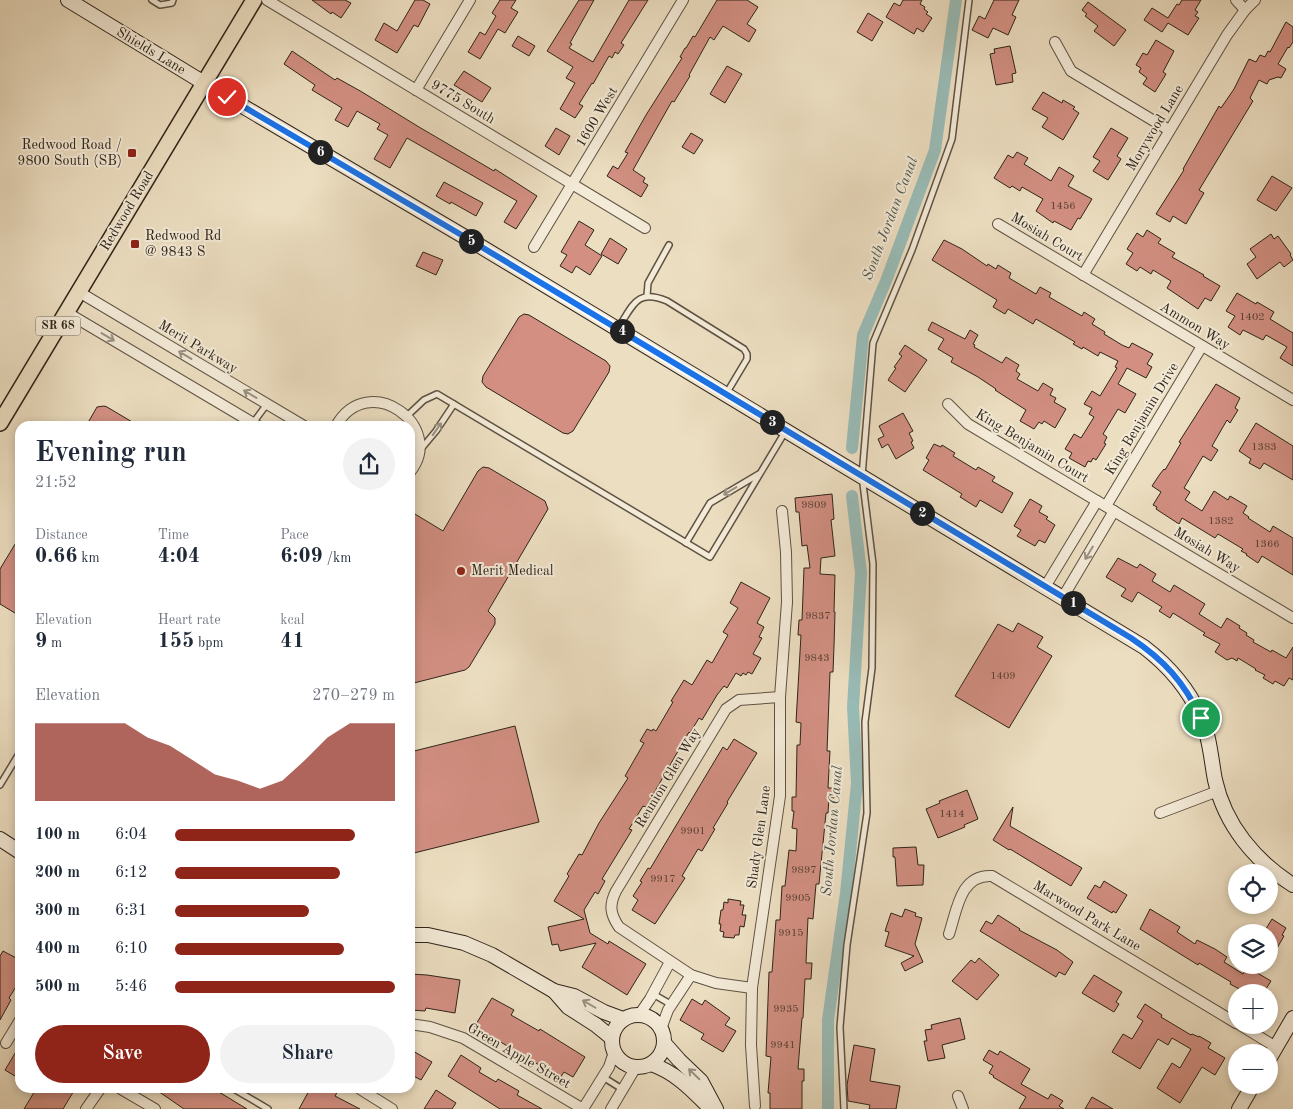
<!DOCTYPE html>
<html lang="en">
<head>
<meta charset="utf-8">
<style>
  :root { --surface:#fff; --page:#f2f2f3; --text:#1f2937; --muted:#747a83; --accent:#8f2418 }
  body { margin:0; font-family:"Old Standard TT",serif; background:var(--page); color:var(--text); height:100vh; display:flex; flex-direction:column; font-size:19px; white-space:nowrap }
  * { box-sizing:border-box; margin:0 }
  p { font-size:16px; color:var(--muted) }
  .icon { flex:none; width:28px; height:28px; fill:none; stroke:currentColor; stroke-width:2; stroke-linecap:round; stroke-linejoin:round }
  .map { position:relative; flex:1; overflow:hidden }
  .sheet { position:absolute; left:15px; top:421px; width:400px; height:672px; display:flex; flex-direction:column; background:var(--surface); border-radius:15px; box-shadow:0 2px 8px #0003 }
  .sheet>* { flex:none }
  .controls { position:absolute; left:1228px; top:864px; display:grid; gap:10px }
  .controls a { display:grid; place-items:center; width:50px; height:50px; border-radius:50%; background:var(--surface); box-shadow:0 2px 8px #0003; font-size:25px }
  .pin { position:absolute; display:grid; place-items:center; width:42px; height:42px; color:#fff; margin:-21px; border:2px solid #fff; border-radius:50%; box-shadow:0 1px 5px #0007 }
  .km { position:absolute; width:25px; height:25px; margin:-12px; border-radius:50%; background:#222; color:#fff; font-size:14px; line-height:25px; text-align:center }
  .round { display:grid; place-items:center; flex:none; width:52px; height:52px; border-radius:26px; background:var(--page) }
  .head { display:flex; align-items:center; justify-content:space-between; height:85px; padding:0 20px }
  h1 { font-size:28px; font-weight:600; line-height:38px }
  .metrics { display:grid; grid-template-columns:repeat(3,1fr); gap:8px; height:85px; padding:5px 20px }
  .metrics div { display:grid; align-content:center }
  .metrics b { font-size:21px; font-weight:600 }
  .metrics small { font-size:14px; font-weight:400 }
  .metrics p { font-size:14px }
  .chart { height:140px; padding:10px 20px }
  .chart p { display:flex; justify-content:space-between }
  .chart svg { width:100%; height:90px; margin-top:5px; fill:var(--accent); opacity:.7 }
  .button { display:flex; gap:10px; margin-top:auto; padding:10px 20px }
  .button a { flex:1; height:58px; border-radius:30px; background:var(--accent); color:#fff; font-size:20px; font-weight:600; line-height:58px; text-align:center }
  .button a+a { background:var(--page); color:var(--text) }
  ul { padding:0 20px; list-style:none; font-size:16px }
  li { display:grid; grid-template-columns:80px 60px 1fr; align-items:center; height:38px }
  li i { height:12px; border-radius:6px; background:var(--accent) }
  .map>svg:first-child { display:block }
  .lines { fill:none; stroke-linecap:round; stroke-linejoin:round }
  .canal { stroke:#99bcb7; stroke-width:12 }
  .building { fill:#d28f82; stroke:#2e2419 }
  .lane-casing { stroke:#5e5243; stroke-width:8 }
  .street-casing { stroke:#5e5243; stroke-width:12 }
  .secondary-casing { stroke:#2e2419; stroke-width:16 }
  .primary-casing { stroke:#2e2419; stroke-width:18 }
  .lane { stroke:#f3ead7; stroke-width:5 }
  .street { stroke:#f3ead7; stroke-width:10 }
  .secondary { stroke:#f3ead7; stroke-width:14 }
  .primary { stroke:#ecdec1; stroke-width:15 }
  .oneway { stroke:#9a9182 }
  .route-casing { stroke:#fff; stroke-width:10 }
  .route { stroke:#1a73e8; stroke-width:6 }
  .poi-dot { fill:#8f2418; stroke:#f3ead7; stroke-width:2 }
  .labels { text-anchor:middle; dominant-baseline:central; stroke-width:4; stroke-linejoin:round; paint-order:stroke }
  .number-label { font-size:11px; fill:#573f33 }
  .shield { fill:#f3ead7; stroke:#695f52; stroke-width:1 }
  .shield-label { font-size:12px; font-weight:bold; fill:#2e2419 }
  .street-label { font-size:14px; fill:#2e2419; stroke:#f3ead7 }
  .poi-label { font-size:14px; fill:#2e2419; stroke:#f3ead7; text-anchor:start }
  .water-label { font-size:15px; font-style:italic; fill:#4e5248; stroke:#f3ead7 }
</style>
</head>
<body>
<div class="map">
<svg width="1293" height="1109" viewBox="0 0 1293 1109">
  <rect width="100%" height="100%" fill="#ecdec1"/>
  <filter id="stains"><feTurbulence type="fractalNoise" baseFrequency=".004" numOctaves="4"/><feColorMatrix values="0 0 0 0 .2 0 0 0 0 .09 0 0 0 0 .02 0 0 0 .5 -.17"/></filter>
  <radialGradient id="worn" r=".72"><stop offset=".6" stop-color="#630" stop-opacity="0"/><stop offset="1" stop-color="#630" stop-opacity=".3"/></radialGradient>
  <g class="lines">
    <g class="canal">
      <path d="M852,448L863,335L886,281L935,150L956,0"/>
      <path d="M828,1109V1020L846,893L857,783L853,707L861,573L852,496"/>
    </g>
  </g>
  <g class="building">
    <path d="M312,0H345L351,3L341,18L332,12L331,14Z"/>
    <path d="M415,0H423L430,4L418,27L414,25L397,53L375,40L384,23L397,31Z"/>
    <path d="M500,0H516L511,8L518,12L505,33L498,29L480,59L468,52L480,32L485,35L496,16L492,13Z"/>
    <path d="M579,0H594L570,43L572,44L569,48L593,62L629,0H648L621,43L624,45L618,54L615,52L612,58L609,56L593,84L592,83L579,104L583,106L575,118L560,109L575,83L566,78L573,67L547,51Z"/>
    <path d="M717,0H747L758,7L747,24L756,30L749,42L723,26L714,40L710,37L689,75L690,76L674,102L672,101L633,170L645,178L643,182L648,185L641,197L607,176L613,166L618,169L628,153L625,152L646,115L682,58L680,57L685,48H686L693,36L695,37Z"/>
    <path d="M903,0H922L920,4L925,7L924,9L928,12L926,14L932,18L923,32L917,28L914,34L886,17L894,3L900,6Z"/>
    <path d="M994,0H1019L1012,15L1016,17L1008,35L993,28L988,38L972,30L979,16L985,19Z"/>
    <path d="M1182,0H1201L1195,10L1198,12L1195,16L1199,18L1188,35L1168,23L1162,32L1144,20L1152,8L1168,18L1177,4L1179,5Z"/>
    <path d="M1088,2L1126,30L1114,46L1094,31L1098,26L1085,16L1087,14L1082,10Z"/>
    <path d="M868,13L883,22L872,41L857,32Z"/>
    <path d="M1286,22L1293,27V42L1289,48L1288,47L1278,64L1286,69L1281,78L1278,77L1269,80L1267,84L1259,80L1250,98L1253,101L1199,190L1204,193L1186,224L1173,216L1170,222L1156,214L1184,170L1183,169L1219,106L1221,108L1234,89L1249,59L1256,62L1260,55L1265,57L1268,51L1270,52Z"/>
    <path d="M518,36L535,46L529,56L512,46Z"/>
    <path d="M1156,40L1174,51L1163,72L1166,74L1155,92L1143,84L1147,78L1139,72L1141,68L1136,65L1143,53L1147,55Z"/>
    <path d="M1010,46L1016,73L1012,74L1013,82L996,85L990,54L995,53L994,49Z"/>
    <path d="M292,51L335,80L337,78L362,92L419,127L494,171L495,169L537,196L516,229L504,222L517,201L407,138L390,168L374,159L388,135L377,129L380,124L357,111L348,127L335,120L342,108L312,90L315,85L284,64Z"/>
    <path d="M727,66L742,74L725,103L710,94Z"/>
    <path d="M464,71L491,88L482,102L454,85Z"/>
    <path d="M1043,92L1062,103L1063,100L1075,107L1073,109L1079,113L1063,140L1042,127L1048,118L1032,109Z"/>
    <path d="M556,128L570,136L559,155L545,146Z"/>
    <path d="M1111,128L1128,138L1117,156L1121,159L1108,180L1093,171L1100,161L1093,157Z"/>
    <path d="M691,133L703,140L694,154L682,147Z"/>
    <path d="M1017,152L1028,158L1024,164L1051,181L1059,167L1074,176L1068,186L1092,199L1080,219L1078,218L1071,230L1054,221L1053,223L1036,211L1043,199L1022,187L1020,191L1012,186L1010,188L994,178L1008,155L1013,158Z"/>
    <path d="M1272,176L1292,188L1276,211L1257,200Z"/>
    <path d="M444,182L483,203L476,216L451,202L450,204L436,196Z"/>
    <path d="M579,221L594,230L585,245L602,256L590,275L576,266L572,273L560,266L567,255L561,252Z"/>
    <path d="M1147,230L1161,239L1158,243L1175,253L1172,257L1204,275L1203,276L1220,286L1211,301L1205,298L1198,309L1167,288L1171,281L1153,270L1151,274L1140,267L1137,271L1126,264L1133,253L1127,249L1137,233L1143,237Z"/>
    <path d="M1271,234L1274,239L1278,236L1291,254L1290,255L1293,260L1284,267L1280,262L1257,279L1247,264L1256,257L1250,249Z"/>
    <path d="M610,238L627,249L618,264L601,254Z"/>
    <path d="M944,240L962,249L987,266L988,264L996,269L998,265L1011,273L1009,278L1036,294L1040,287L1051,293L1049,297L1082,316L1084,312L1095,319L1092,324L1105,332L1104,334L1122,345L1129,348L1132,343L1153,354L1147,364L1152,367L1146,378L1127,368L1118,384L1136,394L1125,413L1118,409L1103,434L1107,437L1104,443L1106,444L1096,460L1093,458L1091,462L1088,461L1085,467L1069,458L1072,453L1065,449L1074,434L1081,438L1094,417L1089,414L1092,408L1084,404L1092,391L1100,396L1117,368L1115,367L1118,361L1100,352L1098,356L1083,347L1082,349L1073,344L1075,342L1036,319L1033,324L1008,309L1005,314L993,307L997,300L932,260Z"/>
    <path d="M423,252L443,260L436,275L416,266Z"/>
    <path d="M1237,293L1256,304L1257,302L1274,312L1270,319L1293,333V366L1280,358L1287,347L1266,335L1263,340L1243,330L1240,335L1228,327L1235,316L1226,311Z"/>
    <path d="M524,314L529,315L606,361L610,366L609,372L573,431L568,434L563,433L486,387L482,382L483,376L519,317Z"/>
    <path d="M932,322L965,339L970,330L978,335L973,344L975,345L974,347L1002,363L1006,357L1019,365L1016,371L1020,374L1017,379L1038,391L1043,383L1053,389L1050,395L1056,398L1054,402L1066,409L1055,428L1044,421L1042,424L1039,422L1034,429L1020,421L1026,410L995,390L996,389L978,377L951,362L953,358L938,349L944,339L928,330Z"/>
    <path d="M905,345L927,360L905,392L888,380L896,368L894,367L902,356L899,354Z"/>
    <path d="M1216,384L1240,398L1235,408L1238,410L1230,423L1227,420L1212,446L1218,450L1211,461L1203,456L1184,488L1190,492L1185,500L1202,511L1214,491L1228,500L1230,496L1247,506L1243,513L1249,517L1248,518L1270,532L1273,526L1293,538V575L1262,556L1258,563L1246,555L1247,554L1241,551L1243,549L1218,534L1215,538L1182,518L1179,524L1156,509L1157,507L1153,505L1161,492L1152,486L1160,474L1164,469L1165,470L1181,443L1179,442Z"/>
    <path d="M104,406L107,407L139,426H86L97,407Z"/>
    <path d="M903,413L913,431L909,433L913,441L911,442L914,448L896,459L888,444L882,448L878,439L884,436L879,426Z"/>
    <path d="M1256,423L1293,446V480L1264,463L1260,469L1249,463L1251,459L1239,451Z"/>
    <path d="M934,444L941,447L942,445L955,453L953,456L976,470L978,467L995,477L992,481L1013,493L1002,513L980,500L976,507L960,497L962,494L923,470L929,460L926,458Z"/>
    <path d="M483,467L489,468L545,501L548,509L488,611L495,618V624L469,667L465,670L410,684V511L443,531L478,471Z"/>
    <path d="M832,494L834,519L831,520L835,556L821,558L820,574L835,575L834,612H835L834,646L833,672H830L827,751H830L828,788H834V798L829,797L828,813H826L819,884H816L813,919L808,918L806,963H812L811,979H805L803,1018H802L798,1069H804V1081H802V1109H770V1093H768L771,1057L766,1056L769,972H772L776,920H780L782,886H785L789,850L796,851L797,829L792,828L794,811H792V797H796L797,745H800L801,723L796,722L801,635H798L799,620H802L804,568H810L807,545L802,546L799,512H796L795,498Z"/>
    <path d="M1030,499L1042,506L1039,512L1048,517L1046,519L1055,525L1045,543L1039,540L1035,546L1017,536L1021,530L1014,526Z"/>
    <path d="M20,536V616L0,604V569Z"/>
    <path d="M1118,558L1137,568L1140,564L1156,574L1152,581L1170,592L1174,585L1205,604L1199,614L1221,628L1227,618L1240,626L1239,628L1247,633L1246,635L1254,640L1253,642L1271,652L1272,650L1286,658L1293,647V680L1289,678L1284,686L1275,681L1273,684L1263,678L1265,675L1255,670L1256,669L1238,658L1237,661L1232,658L1227,660L1215,652L1220,644L1203,635L1205,633L1173,613L1170,618L1159,611L1162,607L1138,592L1132,602L1121,596L1126,589L1106,577Z"/>
    <path d="M741,582L770,598L757,623L764,627L759,637L762,638L753,654L761,658L752,674L748,672L746,675L743,673L741,676L736,673L727,688L724,686L717,695L702,720L699,718L690,733L689,732L646,807L643,806L629,829L632,830L602,879L605,881L598,894L595,892L584,910L590,933L608,944L609,941L646,964L627,995L582,967L596,943L560,951L558,944L552,945L548,927L584,919L554,901L569,876L567,874L579,854L582,855L599,823L628,778L625,776L644,743L640,741L647,729L652,731L653,729L656,731L673,702L671,701L684,680L692,685L707,660L712,663L728,635L723,632L738,608L730,603Z"/>
    <path d="M1018,623L1043,637L1037,647L1052,656L1009,728L955,696L998,624L1013,632Z"/>
    <path d="M515,726L539,822L410,854V752Z"/>
    <path d="M734,739L757,753L727,802L728,803L713,828L715,829L702,851L698,849L682,876L685,878L655,924L632,910L638,900L633,896L642,882L640,881L648,868L650,869L723,747L727,750Z"/>
    <path d="M967,790L978,819L964,825L965,827L938,838L926,809L940,803L939,801Z"/>
    <path d="M1013,807L1010,826L1082,868L1071,886L1010,849L1009,850L993,840Z"/>
    <path d="M916,847L918,865H924L923,885L897,886L895,857H893V848Z"/>
    <path d="M1104,881L1127,895L1116,913L1113,911L1112,913L1087,898L1095,885L1100,888Z"/>
    <path d="M728,899L741,901L740,905H744L742,915H746L744,927L740,926L739,935H735L734,938L723,937L724,932L720,931L721,924H719L721,910H723L724,902L728,903Z"/>
    <path d="M905,909L916,913L915,916L922,918L915,944L923,962L905,971L901,963L914,956L885,946L889,932L885,931L891,913L902,917Z"/>
    <path d="M1150,909L1180,927L1177,932L1195,944L1197,940L1215,949L1227,957L1224,962L1243,974L1247,967L1271,981L1264,992H1245L1230,984L1231,982L1199,963L1198,965L1140,929Z"/>
    <path d="M998,915L1020,929L1019,930L1057,950L1073,962L1065,975L1059,972L1056,977L980,931L986,921L992,924Z"/>
    <path d="M1272,919L1286,928L1282,935L1284,936L1269,962V932H1264Z"/>
    <path d="M3,951L20,960V980L9,998L11,1000L0,1020V956Z"/>
    <path d="M979,958L999,975L977,1000L952,981L971,960L975,963Z"/>
    <path d="M410,974L427,975L460,980L455,1013L426,1008L425,1011L411,1010Z"/>
    <path d="M1094,975L1122,992L1116,1002L1119,1004L1114,1012L1082,993Z"/>
    <path d="M492,998L514,1010L511,1015L539,1031L540,1029L585,1057L573,1077L564,1072L560,1078L518,1052L517,1053L508,1048L509,1047L487,1034L486,1037L473,1029Z"/>
    <path d="M692,999L702,1005L705,1000L730,1018L725,1025L736,1031L723,1052L701,1039L704,1034L680,1020Z"/>
    <path d="M1145,1004L1162,1015L1161,1017L1191,1035L1192,1034L1199,1037V1036L1211,1043L1208,1048L1225,1058L1215,1075L1202,1067L1180,1103L1157,1088L1172,1063L1180,1068L1191,1049L1172,1038L1168,1045L1158,1039L1140,1069L1112,1052L1123,1034L1132,1039L1143,1021L1137,1017Z"/>
    <path d="M960,1018L965,1039L942,1045L945,1058L928,1061L924,1041H927L925,1030L932,1029L931,1025Z"/>
    <path d="M20,1045V1079L5,1070Z"/>
    <path d="M854,1045L875,1049L870,1081L900,1086L896,1109H869L870,1105L848,1101L847,1085Z"/>
    <path d="M989,1050L998,1055L1000,1051L1030,1069L1021,1084L1048,1099L1051,1094L1063,1101L1059,1106L1064,1109H1019L1026,1097L993,1077L994,1076L989,1073L993,1066L983,1060Z"/>
    <path d="M413,1051L432,1062L421,1080L410,1074V1056Z"/>
    <path d="M461,1055L481,1068L479,1072L496,1082L498,1079L519,1091L517,1095L542,1109H500L448,1076Z"/>
    <path d="M36,1089H75L63,1109H24Z"/>
    <path d="M155,1089H214L247,1109H184Z"/>
    <path d="M310,1089H339L335,1096L360,1109H299Z"/>
    <path d="M436,1090L456,1103L452,1109H424Z"/>
    <path d="M1092,1097L1113,1109H1085Z"/>
  </g>
  <g class="lines">
    <defs>
      <g id="lane">
        <path d="M152,0L160,5L172,3L173,0"/>
        <path d="M647,296L648,283L669,245"/>
        <path d="M618,328C633,306 636,288 667,301L744,349L747,354V359L726,394"/>
        <path d="M407,416L424,400L437,394L710,557L785,432"/>
        <path d="M253,423L267,404"/>
        <path d="M421,449L436,431L454,404"/>
        <path d="M686,543L710,503L759,474"/>
        <path d="M0,785L20,752"/>
        <path d="M653,994L672,1005"/>
        <path d="M603,1077L622,1089"/>
        <path d="M234,1089L268,1109"/>
        <path d="M844,1109L840,1027L847,945L867,813L865,722L872,668L873,564L862,476L873,343L912,250L952,139L969,0"/>
      </g>
      <g id="street">
        <path d="M267,0L645,228"/>
        <path d="M1236,0L1245,10"/>
        <path d="M1055,42L1071,71L1169,130"/>
        <path d="M416,90L470,0"/>
        <path d="M998,224L1293,400"/>
        <path d="M534,247L683,0"/>
        <path d="M1083,275L1227,35L1245,10L1255,0"/>
        <path d="M79,292L304,426"/>
        <path d="M66,312L258,426"/>
        <path d="M948,404L968,424L1293,618"/>
        <path d="M336,426C368,369 447,426 410,472"/>
        <path d="M1106,506L1202,346"/>
        <path d="M1045,587L1097,501"/>
        <path d="M1063,597L1114,511"/>
        <path d="M1160,813L1218,791"/>
        <path d="M949,934C957,910 960,874 992,876L1236,1023"/>
        <path d="M752,988L716,983L691,975L619,927C610,914 609,905 616,891L726,709L739,700L780,697"/>
        <path d="M639,1015L650,999L670,962"/>
        <path d="M410,1024L430,1027L463,1038L583,1109"/>
        <path d="M1240,1025L1276,1047"/>
        <path d="M661,1029L668,1010L691,975"/>
        <path d="M6,1043L20,1020"/>
        <path d="M121,1089L155,1109"/>
        <path d="M360,1089L392,1109"/>
        <path d="M958,1096L963,1109"/>
        <path d="M755,1106L751,1045L752,988L780,796V697L787,602L786,552L782,511"/>
        <path d="M86,1109L100,1089"/>
        <path d="M583,1109L609,1067L614,1052"/>
        <path d="M611,1109L636,1067"/>
      </g>
      <g id="secondary">
        <path d="M68,0L227,97L470,240L1144,647C1169,666 1188,688 1201,717C1210,737 1211,759 1215,780C1225,825 1255,861 1293,885"/>
        <path d="M0,839L20,852"/>
        <path d="M410,935H428L464,943L492,955L554,991L574,996L604,1012L623,1019"/>
        <path d="M554,991L568,1007L596,1025L612,1038"/>
        <circle cx="638" cy="1041" r="26"/>
        <path d="M664,1043L679,1060L701,1081L716,1109"/>
        <path d="M1269,1059L1293,1018"/>
        <path d="M651,1064C677,1073 693,1091 711,1109"/>
        <path d="M1239,1109L1253,1085"/>
      </g>
      <path id="primary" d="M0,423L254,0"/>
    </defs>
    <use href="#lane" class="lane-casing"/>
    <use href="#street" class="street-casing"/>
    <use href="#secondary" class="secondary-casing"/>
    <use href="#primary" class="primary-casing"/>
    <use href="#lane" class="lane"/>
    <use href="#street" class="street"/>
    <use href="#secondary" class="secondary"/>
    <use href="#primary" class="primary"/>
  </g>
  <defs><path id="oneway-shaft" d="M-6 0H5M1.5-3L5.5 0L1.5 3" fill="none" stroke-width="1.6" stroke-linecap="round" stroke-linejoin="round" transform="scale(1.25)"/></defs>
  <g class="oneway">
    <use href="#oneway-shaft" transform="translate(108 337) rotate(31)"/>
    <use href="#oneway-shaft" transform="translate(185 355) rotate(-149)"/>
    <use href="#oneway-shaft" transform="translate(250 394) rotate(-149)"/>
    <use href="#oneway-shaft" transform="translate(437 429) rotate(-55)"/>
    <use href="#oneway-shaft" transform="translate(730 491) rotate(149)"/>
    <use href="#oneway-shaft" transform="translate(1089 553) rotate(121)"/>
    <use href="#oneway-shaft" transform="translate(589 1004) rotate(-150)"/>
    <use href="#oneway-shaft" transform="translate(694 1074) rotate(-136)"/>
  </g>
  <g class="lines">
    <defs>
      <path id="route" d="M227,97L470,240L1131,638C1164,660 1184,682 1201,718"/>
    </defs>
    <use href="#route" class="route-casing"/>
    <use href="#route" class="route"/>
  </g>
  <g class="poi-dot">
    <rect x="127" y="148" width="10" height="10" rx="2.5"/>
    <rect x="130" y="239" width="10" height="10" rx="2.5"/>
    <circle cx="461" cy="571" r="5"/>
  </g>
  <g class="labels">
    <g class="number-label">
      <text x="1063" y="206">1456</text>
      <text x="1252" y="317">1402</text>
      <text x="1264" y="447">1383</text>
      <text x="814" y="505">9809</text>
      <text x="1221" y="521">1382</text>
      <text x="1267" y="544">1366</text>
      <text x="818" y="616">9837</text>
      <text x="817" y="658">9843</text>
      <text x="1003" y="676">1409</text>
      <text x="952" y="814">1414</text>
      <text x="693" y="831">9901</text>
      <text x="804" y="870">9897</text>
      <text x="663" y="879">9917</text>
      <text x="798" y="898">9905</text>
      <text x="791" y="933">9915</text>
      <text x="786" y="1009">9935</text>
      <text x="783" y="1045">9941</text>
    </g>
    <rect class="shield" x="35.5" y="316.5" width="45" height="19" rx="4"/>
    <g class="shield-label">
      <text x="58" y="326">SR 68</text>
    </g>
    <g class="street-label">
      <text transform="translate(151 51) rotate(31)">Shields Lane</text>
      <text transform="translate(463 102) rotate(31)">9775 South</text>
      <text transform="translate(597 117) rotate(-59)">1600 West</text>
      <text transform="translate(1155 128) rotate(-59)">Morywood Lane</text>
      <text transform="translate(127 211) rotate(-59)">Redwood Road</text>
      <text transform="translate(1047 237) rotate(31)">Mosiah Court</text>
      <text transform="translate(1195 326) rotate(31)">Ammon Way</text>
      <text transform="translate(198 347) rotate(31)">Merit Parkway</text>
      <text transform="translate(1142 419) rotate(-59)">King Benjamin Drive</text>
      <text transform="translate(1032 446) rotate(31)">King Benjamin Court</text>
      <text transform="translate(1207 550) rotate(31)">Mosiah Way</text>
      <text transform="translate(668 778) rotate(-59)">Reunion Glen Way</text>
      <text transform="translate(759 837) rotate(-82)">Shady Glen Lane</text>
      <text transform="translate(1087 916) rotate(31)">Marwood Park Lane</text>
      <text transform="translate(519 1056) rotate(30)">Green Apple Street</text>
    </g>
    <g class="poi-label">
      <text x="122" y="145" text-anchor="end">Redwood Road /<tspan x="122" dy="16">9800 South (SB)</tspan></text>
      <text x="145" y="236">Redwood Rd<tspan x="145" dy="16">@ 9843 S</tspan></text>
      <text x="471" y="571">Merit Medical</text>
    </g>
    <g class="water-label">
      <text transform="translate(891 219) rotate(-69)">South Jordan Canal</text>
      <text transform="translate(833 831) rotate(-85)">South Jordan Canal</text>
    </g>
  </g>
  <rect width="100%" height="100%" filter="url(#stains)"/>
  <rect width="100%" height="100%" fill="url(#worn)"/>
</svg>
<div class="controls">
<a><svg class="icon" aria-label="locate" viewBox="0 0 24 24"><circle cx="12" cy="12" r="6"/><path d="M12 2v4M12 18v4M2 12h4M18 12h4"/></svg></a>
<a><svg class="icon" aria-label="layers" viewBox="0 0 24 24"><path d="M12 4l9 5-9 5-9-5zM3 14l9 5 9-5"/></svg></a>
<a>+</a>
<a>−</a>
</div>
<div class="pin" style="left:1201px;top:718px;background:#1e9e55"><svg class="icon" aria-label="arrive" viewBox="0 0 24 24"><path d="M6 21V4h12l-3 4 3 4H6"/></svg></div>
<div class="pin" style="left:227px;top:97px;background:#d93025"><svg class="icon" aria-label="check" viewBox="0 0 24 24"><path d="M5 12l5 5 9-10"/></svg></div>
<b class="km" style="left:1073px;top:603px">1</b>
<b class="km" style="left:922px;top:513px">2</b>
<b class="km" style="left:772px;top:422px">3</b>
<b class="km" style="left:622px;top:331px">4</b>
<b class="km" style="left:471px;top:241px">5</b>
<b class="km" style="left:320px;top:152px">6</b>
<section class="sheet">
<div class="head"><div><h1>Evening run</h1><p>21:52</p></div><a class="round"><svg class="icon" aria-label="share" viewBox="0 0 24 24"><path d="M12 15V3M7 8l5-5 5 5M5 13v7h14v-7"/></svg></a></div>
<div class="metrics">
<div><p>Distance</p><b>0.66<small> km</small></b></div>
<div><p>Time</p><b>4:04</b></div>
<div><p>Pace</p><b>6:09<small> /km</small></b></div>
</div>
<div class="metrics">
<div><p>Elevation</p><b>9<small> m</small></b></div>
<div><p>Heart rate</p><b>155<small> bpm</small></b></div>
<div><p>kcal</p><b>41</b></div>
</div>
<div class="chart"><p><span>Elevation</span>270–279 m</p>
<svg viewBox="0 0 160 44" preserveAspectRatio="none"><path d="M0 44V6L10 6L20 6L30 6L40 6L50 13L60 17L70 24L80 31L90 34L100 38L110 34L120 24L130 13L140 6L150 6L160 6V44z"/></svg>
</div>
<ul>
<li><b>100 m</b>6:04<i style="width:82%"></i></li>
<li><b>200 m</b>6:12<i style="width:75%"></i></li>
<li><b>300 m</b>6:31<i style="width:61%"></i></li>
<li><b>400 m</b>6:10<i style="width:77%"></i></li>
<li><b>500 m</b>5:46<i style="width:100%"></i></li>
</ul>
<div class="button"><a>Save</a><a>Share</a></div>
</section>
</div>
</body>
</html>
